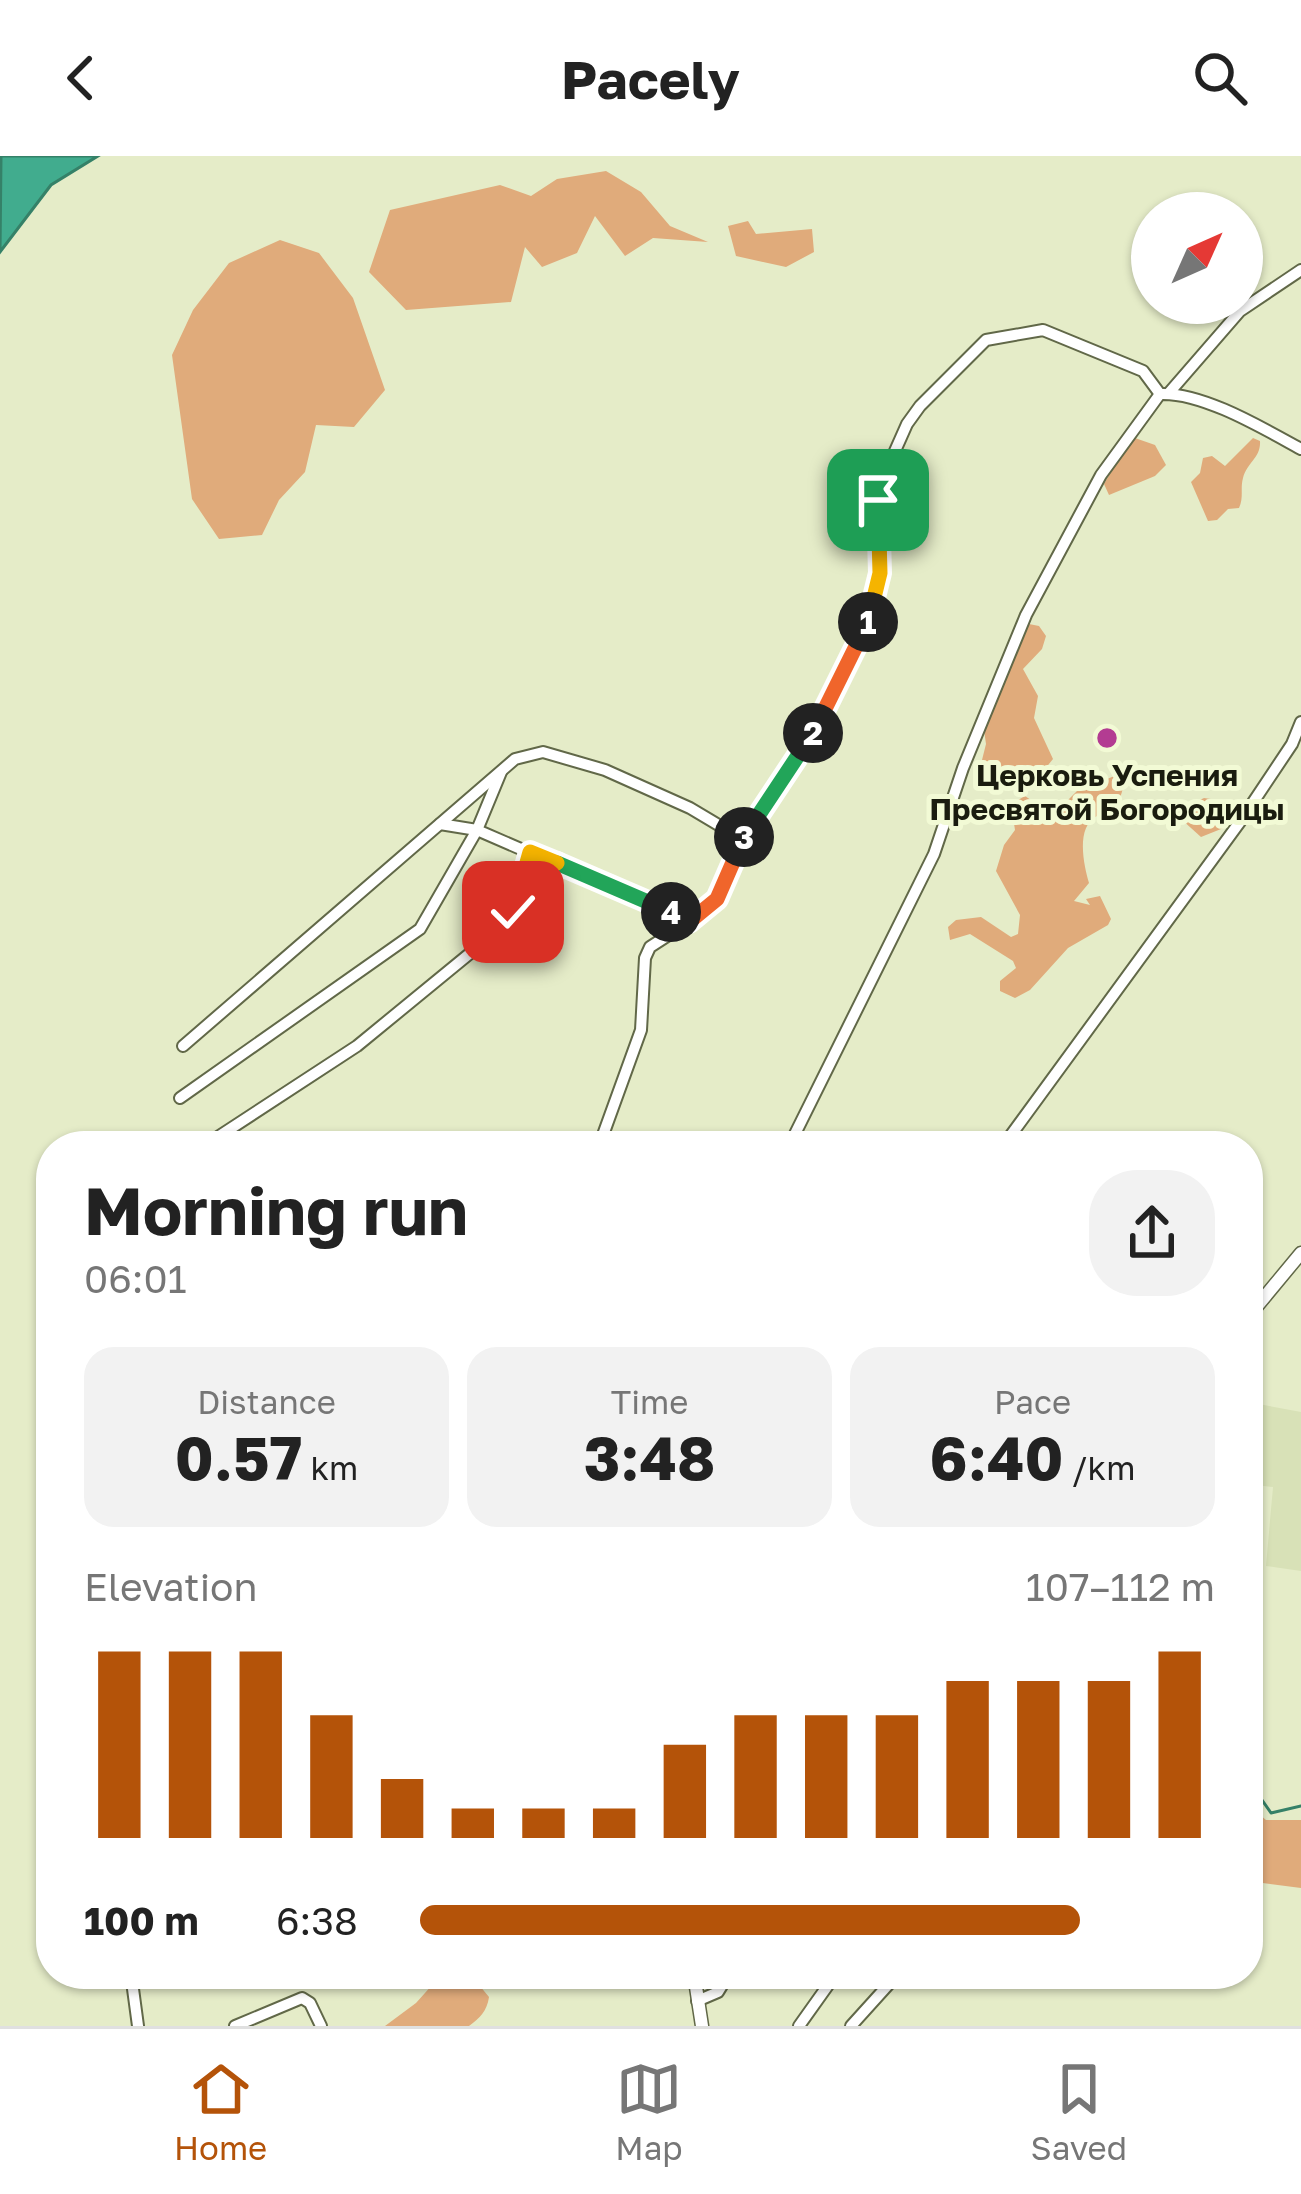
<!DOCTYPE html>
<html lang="en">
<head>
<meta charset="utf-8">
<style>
  :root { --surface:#fff; --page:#f2f2f2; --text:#222; --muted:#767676; --line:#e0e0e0; --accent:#b45309 }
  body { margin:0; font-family:"Golos Text",sans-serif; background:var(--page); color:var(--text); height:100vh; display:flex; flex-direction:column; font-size:45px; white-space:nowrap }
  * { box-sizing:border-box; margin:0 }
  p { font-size:39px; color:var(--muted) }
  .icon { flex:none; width:66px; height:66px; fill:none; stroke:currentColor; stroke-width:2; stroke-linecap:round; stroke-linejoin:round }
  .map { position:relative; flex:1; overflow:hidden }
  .details { position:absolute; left:36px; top:975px; width:1227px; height:858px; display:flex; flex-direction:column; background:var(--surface); border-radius:48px; box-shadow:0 3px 9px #0004 }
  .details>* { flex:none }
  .needle { width:78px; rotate:45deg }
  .controls { position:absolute; left:1131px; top:36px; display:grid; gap:24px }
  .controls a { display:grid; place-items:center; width:132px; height:132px; border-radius:50%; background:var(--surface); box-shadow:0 3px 9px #0004; font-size:60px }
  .pin { position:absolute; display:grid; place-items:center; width:102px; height:102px; color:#fff; margin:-51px; border-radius:24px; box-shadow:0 6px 18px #0006 }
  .km { position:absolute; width:60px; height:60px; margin:-30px; border-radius:50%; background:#222; color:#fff; font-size:33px; line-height:60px; text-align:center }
  .round { display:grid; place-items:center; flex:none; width:126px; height:126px; border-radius:48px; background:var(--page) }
  .overview { display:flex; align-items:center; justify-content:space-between; height:204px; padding:0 48px }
  h1 { font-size:66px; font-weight:700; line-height:90px }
  .figures { display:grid; grid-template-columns:repeat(3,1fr); gap:18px; height:204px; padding:12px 48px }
  .figures div { display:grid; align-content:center; border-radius:30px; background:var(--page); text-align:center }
  .figures b { font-size:60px; font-weight:700 }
  .figures small { font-size:33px; font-weight:400 }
  .figures p { font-size:33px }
  .chart { height:336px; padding:24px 48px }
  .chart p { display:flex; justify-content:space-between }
  .chart svg { width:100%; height:216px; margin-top:12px; stroke:var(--accent); stroke-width:6 }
  ul { padding:0 48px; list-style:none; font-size:39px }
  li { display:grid; grid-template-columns:192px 144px 1fr; align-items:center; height:90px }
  li i { height:30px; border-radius:15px; background:var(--accent) }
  header { display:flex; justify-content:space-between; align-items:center; height:156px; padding:0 48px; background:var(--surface); font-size:54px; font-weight:700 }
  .tabs { display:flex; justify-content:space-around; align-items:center; height:168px; border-top:3px solid var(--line); background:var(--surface); font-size:33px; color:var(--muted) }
  .tabs a { display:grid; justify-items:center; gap:6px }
  .tabs .selected { color:var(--accent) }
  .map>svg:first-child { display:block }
  .built { fill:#d8e1b7 }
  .green { fill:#e0ab7b }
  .water { fill:#41ac8e; stroke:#358168; stroke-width:3 }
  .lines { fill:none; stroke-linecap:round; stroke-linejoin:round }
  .stream { stroke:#358168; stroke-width:3 }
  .minor-casing { stroke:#616848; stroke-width:14 }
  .tertiary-casing { stroke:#616848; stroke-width:15 }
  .minor { stroke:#fff; stroke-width:10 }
  .tertiary { stroke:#fff; stroke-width:12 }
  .split-1-casing { stroke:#fff; stroke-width:24 }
  .split-2-casing { stroke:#fff; stroke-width:24 }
  .split-3-casing { stroke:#fff; stroke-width:24 }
  .split-4-casing { stroke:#fff; stroke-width:24 }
  .split-5-casing { stroke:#fff; stroke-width:24 }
  .split-6-casing { stroke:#fff; stroke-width:24 }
  .split-1 { stroke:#f5b400; stroke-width:15 }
  .split-2 { stroke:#f0652b; stroke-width:15 }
  .split-3 { stroke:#22a559; stroke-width:15 }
  .split-4 { stroke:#f0652b; stroke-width:15 }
  .split-5 { stroke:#22a559; stroke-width:15 }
  .split-6 { stroke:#f5b400; stroke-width:15 }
  .poi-dot { fill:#b33c92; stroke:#f2fad5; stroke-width:4.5 }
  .labels { text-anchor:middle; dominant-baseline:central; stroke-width:10; stroke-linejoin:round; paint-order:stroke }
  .poi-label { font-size:30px; font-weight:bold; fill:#1a1c0f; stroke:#f2fad5 }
</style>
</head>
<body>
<header><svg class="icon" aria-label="back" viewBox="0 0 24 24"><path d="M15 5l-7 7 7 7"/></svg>Pacely<svg class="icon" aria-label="search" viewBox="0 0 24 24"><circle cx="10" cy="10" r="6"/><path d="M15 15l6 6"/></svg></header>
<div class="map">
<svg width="1301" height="1870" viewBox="0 0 1301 1870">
  <rect width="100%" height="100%" fill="#e5ecc8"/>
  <path class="built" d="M1248,1246L1301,1256V1415L1266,1410L1273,1331L1248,1328Z"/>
  <g class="green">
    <path d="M606,15L641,36L670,70L708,86L653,82L625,100L595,60L577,97L542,111L525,91L511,146L406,154L369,116L390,54L500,29L531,40L557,23Z"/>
    <path d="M748,65L756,78L812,73L814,96L786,111L736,100L728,70Z"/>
    <path d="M280,84L319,97L353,142L385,234L354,271L316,269L305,316L279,344L262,379L219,383L192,343L172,199L193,154L229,107Z"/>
    <path d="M1135,282L1155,289L1166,309L1155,320L1109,339L1104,328L1125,291Z"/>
    <path d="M1253,282L1260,285C1261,302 1247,306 1243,322C1240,333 1244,341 1239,352L1228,353L1217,364L1208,365L1191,326L1200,317L1203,302L1212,300L1225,310Z"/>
    <path d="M1029,468L1039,470L1046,480L1042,493L1023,513L1038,540L1034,562L1053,603L1040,619L1005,612L986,616L980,612L986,588L984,574Z"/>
    <path d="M1117,619L1125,626L1116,655C1110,657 1103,657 1097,660C1075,671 1084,710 1089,727L1074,745L1090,749L1086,743L1100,740L1111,763L1108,769L1068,792L1030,834L1015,842L1000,835V825L1016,812L1013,805L970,778L950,784L948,771L956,764L981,761L1011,781L1018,778L1020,759L996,715L1004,689L1015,674L1011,648L1025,640L1053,659L1077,635Z"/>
    <path d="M1204,642L1231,646L1235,658L1226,671L1201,681L1181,663V653Z"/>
    <path d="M1248,1649L1266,1664H1301V1732L1248,1725Z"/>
    <path d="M442,1818H470L489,1841C487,1855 480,1862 469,1870H385L416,1847Z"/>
  </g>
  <path class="water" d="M1,0H98L51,29L0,96Z"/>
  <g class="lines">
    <path class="stream" d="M1248,1624L1271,1657L1301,1650"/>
    <defs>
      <g id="minor">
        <path d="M1168,238L1240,155L1301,114"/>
        <path d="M440,668L477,674L689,766"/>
        <path d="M183,890L515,603L543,596L605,614L690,652L742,683"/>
        <path d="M180,942L420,773L477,674L501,616"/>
        <path d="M204,990L357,890L507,767L530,696"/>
        <path d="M599,990L641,874L645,802L650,791L701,758L717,743L742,683L824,558L871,460L881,417L876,368L883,322L907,268L920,250L986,184L1043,174L1143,215L1160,238"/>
        <path d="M789,990L934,698L963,612L1026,459L1101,319L1160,238C1203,236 1264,273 1301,293"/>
        <path d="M1003,990L1242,663L1292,588L1301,566"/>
        <path d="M1248,1131L1264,1142"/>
        <path d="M131,1818L138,1870"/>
        <path d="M697,1845L718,1836L729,1818"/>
        <path d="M235,1870L302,1842L310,1847L321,1870"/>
        <path d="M799,1870L836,1818"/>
        <path d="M851,1870L898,1818"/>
      </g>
      <g id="tertiary">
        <path d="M1248,1161L1301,1097"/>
        <path d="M694,1818L702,1870"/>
      </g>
    </defs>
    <use href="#minor" class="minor-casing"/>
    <use href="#tertiary" class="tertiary-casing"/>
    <use href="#minor" class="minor"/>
    <use href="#tertiary" class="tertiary"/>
  </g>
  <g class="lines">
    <defs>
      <path id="split-1" d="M868,466L880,417L878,344"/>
      <path id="split-2" d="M813,577L868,466"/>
      <path id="split-3" d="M744,681L813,577"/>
      <path id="split-4" d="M671,756L689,766L717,743L744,681"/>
      <path id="split-5" d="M557,707L671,756"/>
      <path id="split-6" d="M513,756L530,696L557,707"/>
    </defs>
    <use href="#split-1" class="split-1-casing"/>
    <use href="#split-2" class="split-2-casing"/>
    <use href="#split-3" class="split-3-casing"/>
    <use href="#split-4" class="split-4-casing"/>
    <use href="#split-5" class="split-5-casing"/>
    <use href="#split-6" class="split-6-casing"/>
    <use href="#split-1" class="split-1"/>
    <use href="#split-2" class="split-2"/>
    <use href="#split-3" class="split-3"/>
    <use href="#split-4" class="split-4"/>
    <use href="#split-5" class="split-5"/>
    <use href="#split-6" class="split-6"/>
  </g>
  <circle class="poi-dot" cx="1107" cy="582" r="12"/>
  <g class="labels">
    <g class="poi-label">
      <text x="1107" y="619">Церковь Успения<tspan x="1107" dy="34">Пресвятой Богородицы</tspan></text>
    </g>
  </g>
</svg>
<div class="controls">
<a><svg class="needle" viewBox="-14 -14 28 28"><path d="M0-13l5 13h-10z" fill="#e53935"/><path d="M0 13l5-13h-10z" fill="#767676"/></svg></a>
</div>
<div class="pin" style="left:878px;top:344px;background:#1e9e55"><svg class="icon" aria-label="arrive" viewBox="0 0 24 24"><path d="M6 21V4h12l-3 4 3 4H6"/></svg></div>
<div class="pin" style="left:513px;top:756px;background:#d93025"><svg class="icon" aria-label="check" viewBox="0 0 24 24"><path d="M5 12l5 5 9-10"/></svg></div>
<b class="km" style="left:868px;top:466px">1</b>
<b class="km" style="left:813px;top:577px">2</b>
<b class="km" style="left:744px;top:681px">3</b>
<b class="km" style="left:671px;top:756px">4</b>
<section class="details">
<div class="overview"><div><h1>Morning run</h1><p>06:01</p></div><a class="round"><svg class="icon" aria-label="share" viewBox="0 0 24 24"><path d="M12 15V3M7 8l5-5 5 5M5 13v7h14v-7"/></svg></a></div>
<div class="figures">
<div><p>Distance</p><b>0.57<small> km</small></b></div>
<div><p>Time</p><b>3:48</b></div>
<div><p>Pace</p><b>6:40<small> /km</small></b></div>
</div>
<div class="chart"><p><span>Elevation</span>107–112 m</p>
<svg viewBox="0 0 160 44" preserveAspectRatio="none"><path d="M5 44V6M15 44V6M25 44V6M35 44V19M45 44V32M55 44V38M65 44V38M75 44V38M85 44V25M95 44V19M105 44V19M115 44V19M125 44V12M135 44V12M145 44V12M155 44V6"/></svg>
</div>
<ul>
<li><b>100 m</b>6:38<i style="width:83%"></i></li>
</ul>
</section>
</div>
<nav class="tabs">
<a class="selected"><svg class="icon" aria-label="home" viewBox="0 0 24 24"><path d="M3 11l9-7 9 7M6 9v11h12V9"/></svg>Home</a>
<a><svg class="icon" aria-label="map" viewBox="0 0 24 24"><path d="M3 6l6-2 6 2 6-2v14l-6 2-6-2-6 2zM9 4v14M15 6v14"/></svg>Map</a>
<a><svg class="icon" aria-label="saved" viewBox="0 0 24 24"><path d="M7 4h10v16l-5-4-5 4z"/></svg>Saved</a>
</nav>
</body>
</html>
